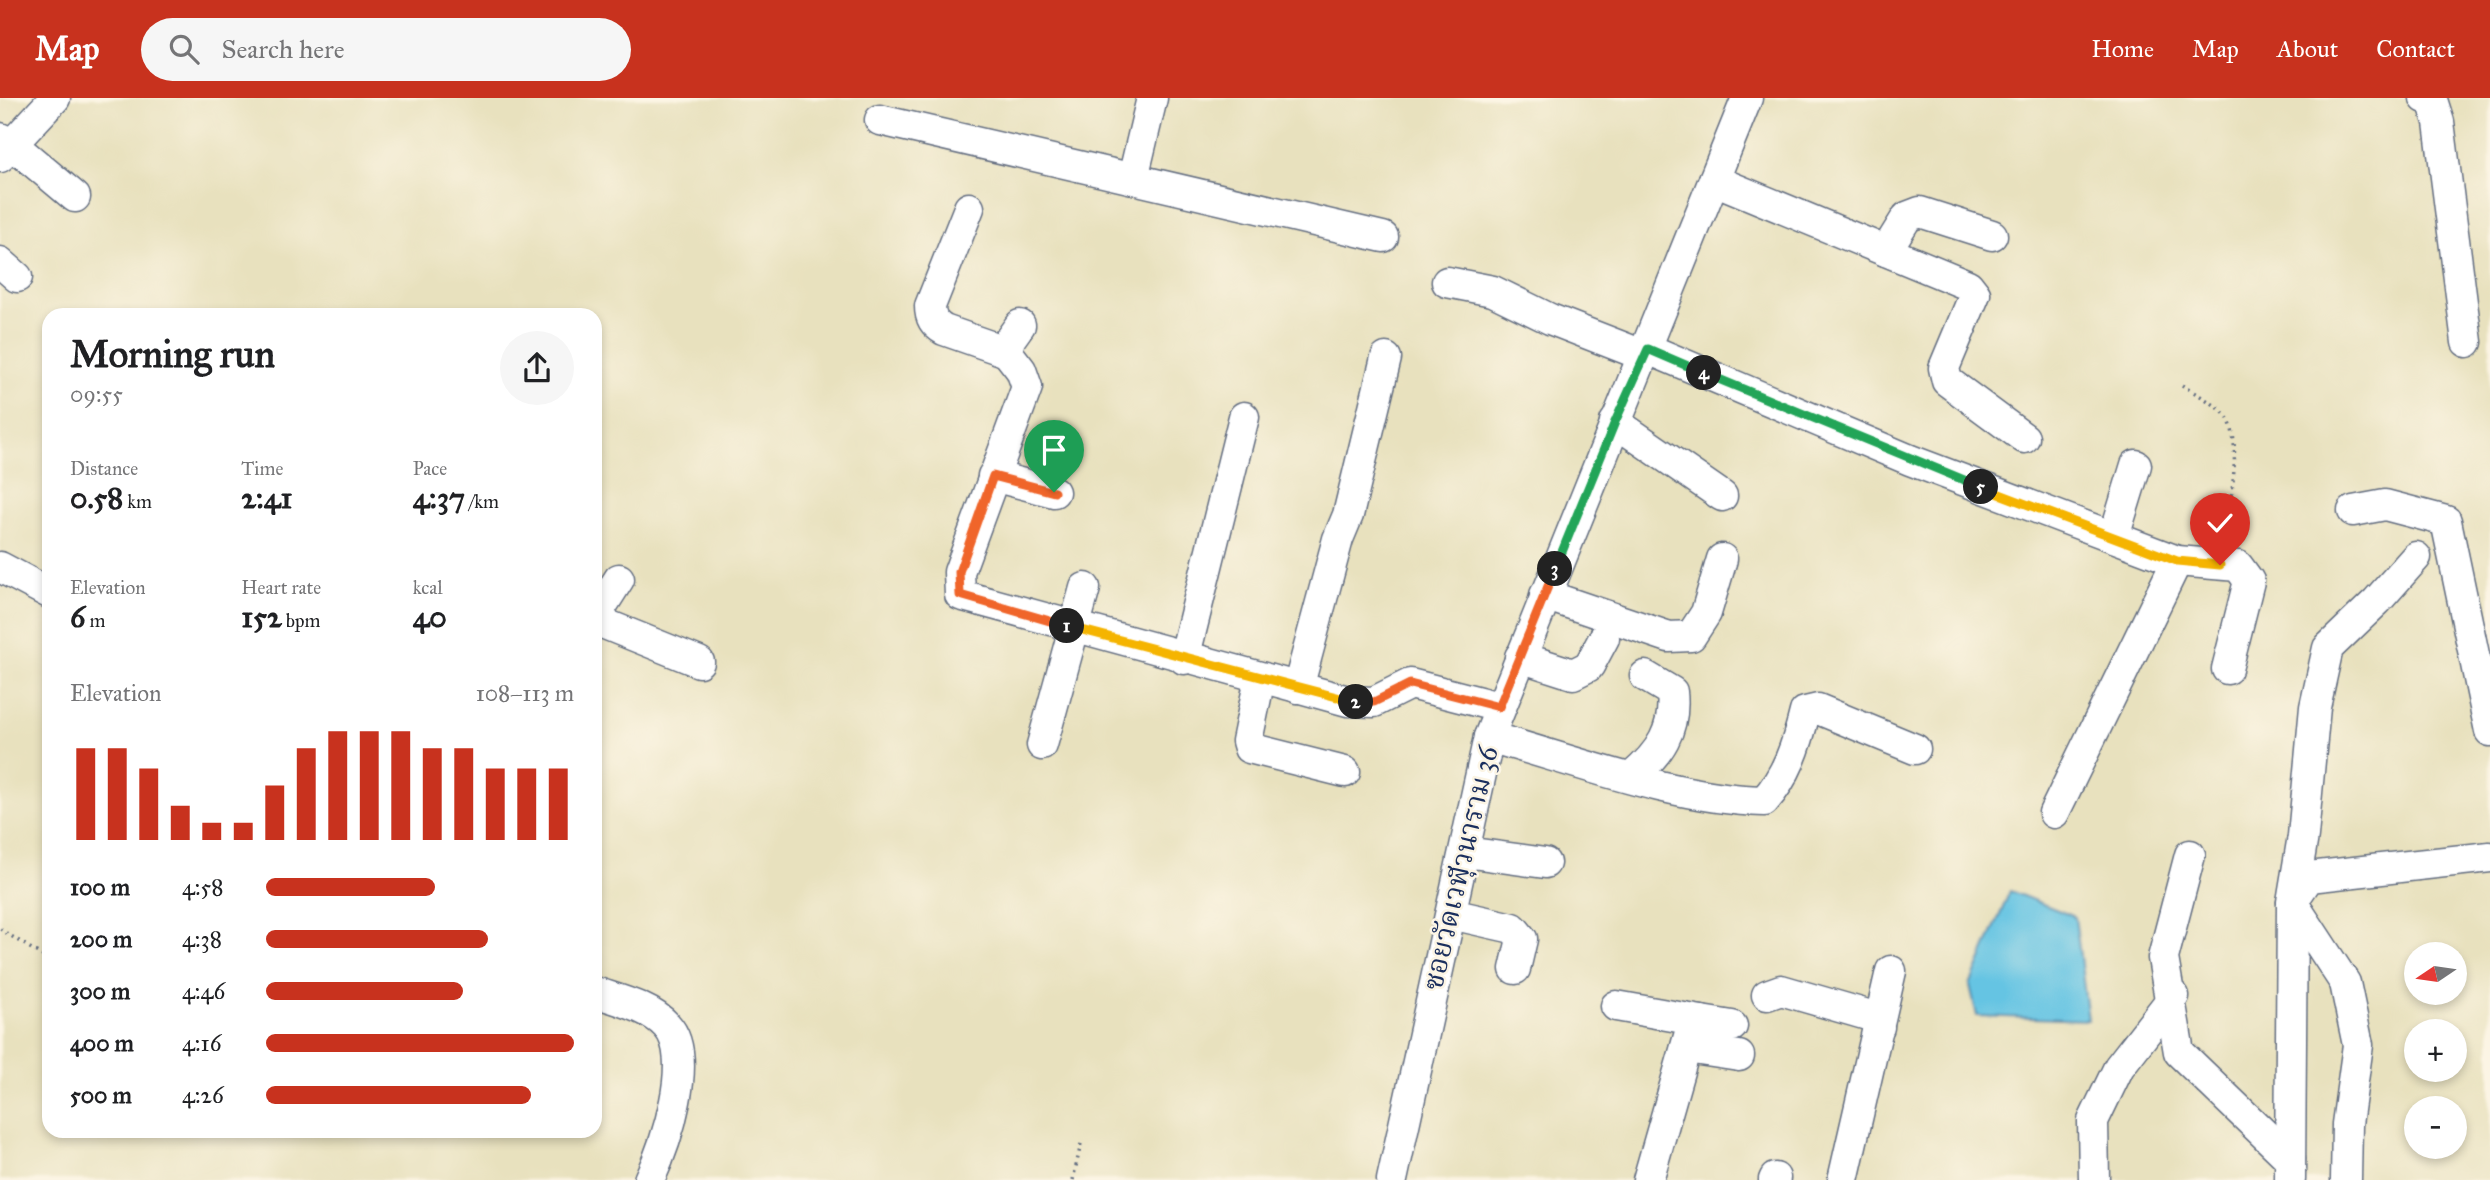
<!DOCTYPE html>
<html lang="en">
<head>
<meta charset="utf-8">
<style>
  :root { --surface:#fff; --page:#f6f6f6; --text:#202124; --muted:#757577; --accent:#c8321e }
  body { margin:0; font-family:"IM FELL Great Primer","Noto Serif Thai",serif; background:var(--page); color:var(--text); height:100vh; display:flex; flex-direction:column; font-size:26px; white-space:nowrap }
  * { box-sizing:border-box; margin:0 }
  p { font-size:23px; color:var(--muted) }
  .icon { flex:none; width:38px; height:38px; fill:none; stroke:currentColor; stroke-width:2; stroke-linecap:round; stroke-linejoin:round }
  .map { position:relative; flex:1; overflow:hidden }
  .drawer { position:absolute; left:42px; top:210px; width:560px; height:830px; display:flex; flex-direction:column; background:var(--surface); border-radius:21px; box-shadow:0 4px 10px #0003 }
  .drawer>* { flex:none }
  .needle { width:46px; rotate:257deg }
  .controls { position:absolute; left:2404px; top:844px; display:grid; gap:14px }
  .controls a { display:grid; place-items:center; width:63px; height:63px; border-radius:50%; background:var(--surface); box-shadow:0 4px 10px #0003; font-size:35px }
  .pin { position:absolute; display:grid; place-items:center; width:60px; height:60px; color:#fff; margin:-72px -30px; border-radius:50% 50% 50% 0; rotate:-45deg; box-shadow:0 0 7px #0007 }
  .pin .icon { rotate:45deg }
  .km { position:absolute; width:35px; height:35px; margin:-18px; border-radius:50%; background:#222; color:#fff; font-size:19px; line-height:35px; text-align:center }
  .round { display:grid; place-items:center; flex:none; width:74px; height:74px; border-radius:37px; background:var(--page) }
  .overview { display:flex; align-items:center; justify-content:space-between; height:119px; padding:0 28px }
  h1 { font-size:38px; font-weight:800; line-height:52px }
  .figures { display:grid; grid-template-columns:repeat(3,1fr); gap:10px; height:119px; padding:7px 28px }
  .figures div { display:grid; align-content:center }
  .figures b { font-size:30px; font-weight:800 }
  .figures small { font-size:19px; font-weight:400 }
  .figures p { font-size:19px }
  .chart { height:196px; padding:14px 28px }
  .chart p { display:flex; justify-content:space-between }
  .chart svg { width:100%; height:126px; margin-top:7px; stroke:var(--accent); stroke-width:6 }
  ul { padding:0 28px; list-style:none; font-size:23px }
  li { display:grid; grid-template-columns:112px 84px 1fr; align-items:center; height:52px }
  li i { height:18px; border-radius:9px; background:var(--accent) }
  header { display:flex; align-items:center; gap:42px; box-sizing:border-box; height:98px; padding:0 35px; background:var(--accent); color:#fff }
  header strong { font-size:33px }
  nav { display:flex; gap:38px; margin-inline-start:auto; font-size:24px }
  .search { width:490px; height:63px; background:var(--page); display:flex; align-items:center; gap:18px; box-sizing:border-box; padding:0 24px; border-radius:38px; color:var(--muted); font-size:26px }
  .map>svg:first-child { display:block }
  .water { fill:#65c4e3; stroke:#407aa0; stroke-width:2 }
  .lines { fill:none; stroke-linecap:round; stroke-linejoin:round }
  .minor-casing { stroke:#636d80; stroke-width:33 }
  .path { stroke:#636d80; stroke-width:3.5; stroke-dasharray:2 5; stroke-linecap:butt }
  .minor { stroke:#fff; stroke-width:30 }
  .split-1-casing { stroke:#fff; stroke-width:14 }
  .split-2-casing { stroke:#fff; stroke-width:14 }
  .split-3-casing { stroke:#fff; stroke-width:14 }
  .split-4-casing { stroke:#fff; stroke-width:14 }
  .split-5-casing { stroke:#fff; stroke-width:14 }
  .split-6-casing { stroke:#fff; stroke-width:14 }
  .split-1 { stroke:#f0652b; stroke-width:9 }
  .split-2 { stroke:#f5b400; stroke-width:9 }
  .split-3 { stroke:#f0652b; stroke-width:9 }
  .split-4 { stroke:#22a559; stroke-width:9 }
  .split-5 { stroke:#22a559; stroke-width:9 }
  .split-6 { stroke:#f5b400; stroke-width:9 }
  .labels { text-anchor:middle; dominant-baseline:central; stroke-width:5; stroke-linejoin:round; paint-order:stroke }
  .street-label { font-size:28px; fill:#1b2f5e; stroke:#fcf5e5 }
</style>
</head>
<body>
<header>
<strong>Map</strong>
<div class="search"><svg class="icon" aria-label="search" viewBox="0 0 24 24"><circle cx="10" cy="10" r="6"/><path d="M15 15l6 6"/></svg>Search here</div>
<nav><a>Home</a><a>Map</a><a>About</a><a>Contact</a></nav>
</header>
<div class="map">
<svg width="2490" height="1082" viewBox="0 0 2490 1082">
  <rect width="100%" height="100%" fill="#fcf5e5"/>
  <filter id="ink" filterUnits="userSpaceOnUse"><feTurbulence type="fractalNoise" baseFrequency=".0143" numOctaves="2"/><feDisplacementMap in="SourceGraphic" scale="14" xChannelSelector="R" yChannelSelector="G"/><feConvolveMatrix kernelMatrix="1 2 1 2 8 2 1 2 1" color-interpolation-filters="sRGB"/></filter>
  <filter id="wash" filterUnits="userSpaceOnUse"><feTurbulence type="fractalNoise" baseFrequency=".00686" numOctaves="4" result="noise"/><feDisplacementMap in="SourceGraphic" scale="28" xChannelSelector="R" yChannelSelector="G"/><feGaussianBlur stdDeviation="1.57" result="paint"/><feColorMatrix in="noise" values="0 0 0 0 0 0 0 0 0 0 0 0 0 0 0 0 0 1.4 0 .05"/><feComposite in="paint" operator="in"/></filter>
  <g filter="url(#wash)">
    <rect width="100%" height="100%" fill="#e8e1be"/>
    <path class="water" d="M2010,793L2075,819L2088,922L1977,918L1970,887Z"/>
  </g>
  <g filter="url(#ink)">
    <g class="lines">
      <defs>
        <g id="minor">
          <path d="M2425,0L2432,2L2439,24L2467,244"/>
          <path d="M880,22L1383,139"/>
          <path d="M0,40L13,47L75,99"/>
          <path d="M0,59L55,0"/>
          <path d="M1133,80L1152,0"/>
          <path d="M1714,82L1968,187L1975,196L1944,270L1947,283L2024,340"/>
          <path d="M969,110L930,208C930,220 934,226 944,232L1007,254"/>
          <path d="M1886,153L1907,119L1920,114L1992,137"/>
          <path d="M0,164L17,179"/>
          <path d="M1447,184L1493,193L1550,221L1645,258"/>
          <path d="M1020,227L1010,241L1007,254L1021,272L1027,289L959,474L960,497L1348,603L1374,604L1410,586L1499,609"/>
          <path d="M1648,251L1910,362L2177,463L2238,468L2249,483L2227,571"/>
          <path d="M1615,324L1722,398"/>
          <path d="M993,378L1054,394"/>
          <path d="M2353,413L2385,407L2446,423L2490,633"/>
          <path d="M2114,439L2136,367"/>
          <path d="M0,469L49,495"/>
          <path d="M1545,497L1669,539L1691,538L1706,515L1722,461"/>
          <path d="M595,519L619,481"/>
          <path d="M595,522L699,564"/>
          <path d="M1520,559L1573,576L1589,568L1604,540"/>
          <path d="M1184,561L1244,319"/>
          <path d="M1260,580L1247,643L1249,650L1345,674"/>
          <path d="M1298,590L1338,441L1348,417L1386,260"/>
          <path d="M1489,639C1576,663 1674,701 1764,703C1787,678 1797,647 1805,614L1818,611L1915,651"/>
          <path d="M1042,647L1085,490"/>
          <path d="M1632,679C1660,655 1676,632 1672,594L1645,578"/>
          <path d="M2054,715L2177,463"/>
          <path d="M1465,754L1545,765"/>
          <path d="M2190,757L2163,860L2179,954L2290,1061"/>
          <path d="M1451,816L1513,830L1522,841L1515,871"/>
          <path d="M595,894C618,902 650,909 667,928C696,959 665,1048 649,1082"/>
          <path d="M1767,897L1781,892L1871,918L1879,929"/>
          <path d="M1616,908L1701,923"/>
          <path d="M1686,950L1739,958"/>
          <path d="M1392,1082L1489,639L1747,0"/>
          <path d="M1648,1082L1691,931L1701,923L1732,928"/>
          <path d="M1774,1082L1775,1080"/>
          <path d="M1843,1082L1891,873"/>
          <path d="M2094,1082L2093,1023L2119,969L2174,898"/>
          <path d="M2290,1082L2292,804L2309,779L2490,759"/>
          <path d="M2346,1082L2347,1026L2358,947L2345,885L2292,804L2303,738L2315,609L2328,550L2377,503L2416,459"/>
        </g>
      </defs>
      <use href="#minor" class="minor-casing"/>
      <g class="path">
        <path d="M2182,287C2195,296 2218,306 2227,319C2243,343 2229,415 2224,444"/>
        <path d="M0,831L49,862"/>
        <path d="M1073,1082L1082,1041"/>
      </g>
      <use href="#minor" class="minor"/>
    </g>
  </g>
  <g class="lines" filter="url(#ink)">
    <defs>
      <path id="split-1" d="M1054,394L993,378L959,474L960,497L1067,528"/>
      <path id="split-2" d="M1067,528L1356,604"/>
      <path id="split-3" d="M1356,604H1374L1410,586L1499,609L1555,471"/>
      <path id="split-4" d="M1555,471L1615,324L1648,251L1704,275"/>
      <path id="split-5" d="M1704,275L1981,389"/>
      <path id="split-6" d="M1981,389L2177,463L2220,467"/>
    </defs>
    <use href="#split-1" class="split-1-casing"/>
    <use href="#split-2" class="split-2-casing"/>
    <use href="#split-3" class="split-3-casing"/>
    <use href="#split-4" class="split-4-casing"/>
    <use href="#split-5" class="split-5-casing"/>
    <use href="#split-6" class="split-6-casing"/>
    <use href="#split-1" class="split-1"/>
    <use href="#split-2" class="split-2"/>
    <use href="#split-3" class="split-3"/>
    <use href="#split-4" class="split-4"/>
    <use href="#split-5" class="split-5"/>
    <use href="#split-6" class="split-6"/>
  </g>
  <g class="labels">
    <g class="street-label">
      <text transform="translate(1460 770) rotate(-77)">ซอยวัดเวฬุวนาราม 36</text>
    </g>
  </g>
</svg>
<div class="controls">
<a><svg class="needle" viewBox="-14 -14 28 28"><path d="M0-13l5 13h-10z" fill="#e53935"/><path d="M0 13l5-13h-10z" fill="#757577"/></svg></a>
<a>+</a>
<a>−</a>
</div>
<div class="pin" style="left:1054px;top:394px;background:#1e9e55"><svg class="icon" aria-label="arrive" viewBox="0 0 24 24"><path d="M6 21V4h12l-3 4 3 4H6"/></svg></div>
<div class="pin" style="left:2220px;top:467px;background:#d93025"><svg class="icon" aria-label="check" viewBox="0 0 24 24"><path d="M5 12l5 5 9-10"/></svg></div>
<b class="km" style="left:1067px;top:528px">1</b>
<b class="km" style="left:1356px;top:604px">2</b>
<b class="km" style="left:1555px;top:471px">3</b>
<b class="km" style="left:1704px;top:275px">4</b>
<b class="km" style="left:1981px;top:389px">5</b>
<section class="drawer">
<div class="overview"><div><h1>Morning run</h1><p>09:55</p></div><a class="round"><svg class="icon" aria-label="share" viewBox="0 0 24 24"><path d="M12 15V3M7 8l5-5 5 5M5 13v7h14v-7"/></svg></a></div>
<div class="figures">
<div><p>Distance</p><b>0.58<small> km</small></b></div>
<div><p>Time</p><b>2:41</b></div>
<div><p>Pace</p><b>4:37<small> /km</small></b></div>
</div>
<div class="figures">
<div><p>Elevation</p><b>6<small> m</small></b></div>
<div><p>Heart rate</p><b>152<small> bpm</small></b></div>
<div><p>kcal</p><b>40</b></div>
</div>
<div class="chart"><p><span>Elevation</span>108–113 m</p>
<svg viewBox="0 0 160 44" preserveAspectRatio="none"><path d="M5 44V12M15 44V12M25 44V19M35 44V32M45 44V38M55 44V38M65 44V25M75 44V12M85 44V6M95 44V6M105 44V6M115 44V12M125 44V12M135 44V19M145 44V19M155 44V19"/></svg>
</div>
<ul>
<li><b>100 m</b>4:58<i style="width:55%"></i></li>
<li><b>200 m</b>4:38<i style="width:72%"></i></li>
<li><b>300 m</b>4:46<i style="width:64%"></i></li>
<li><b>400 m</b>4:16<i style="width:100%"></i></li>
<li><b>500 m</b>4:26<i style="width:86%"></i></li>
</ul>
</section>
</div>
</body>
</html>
